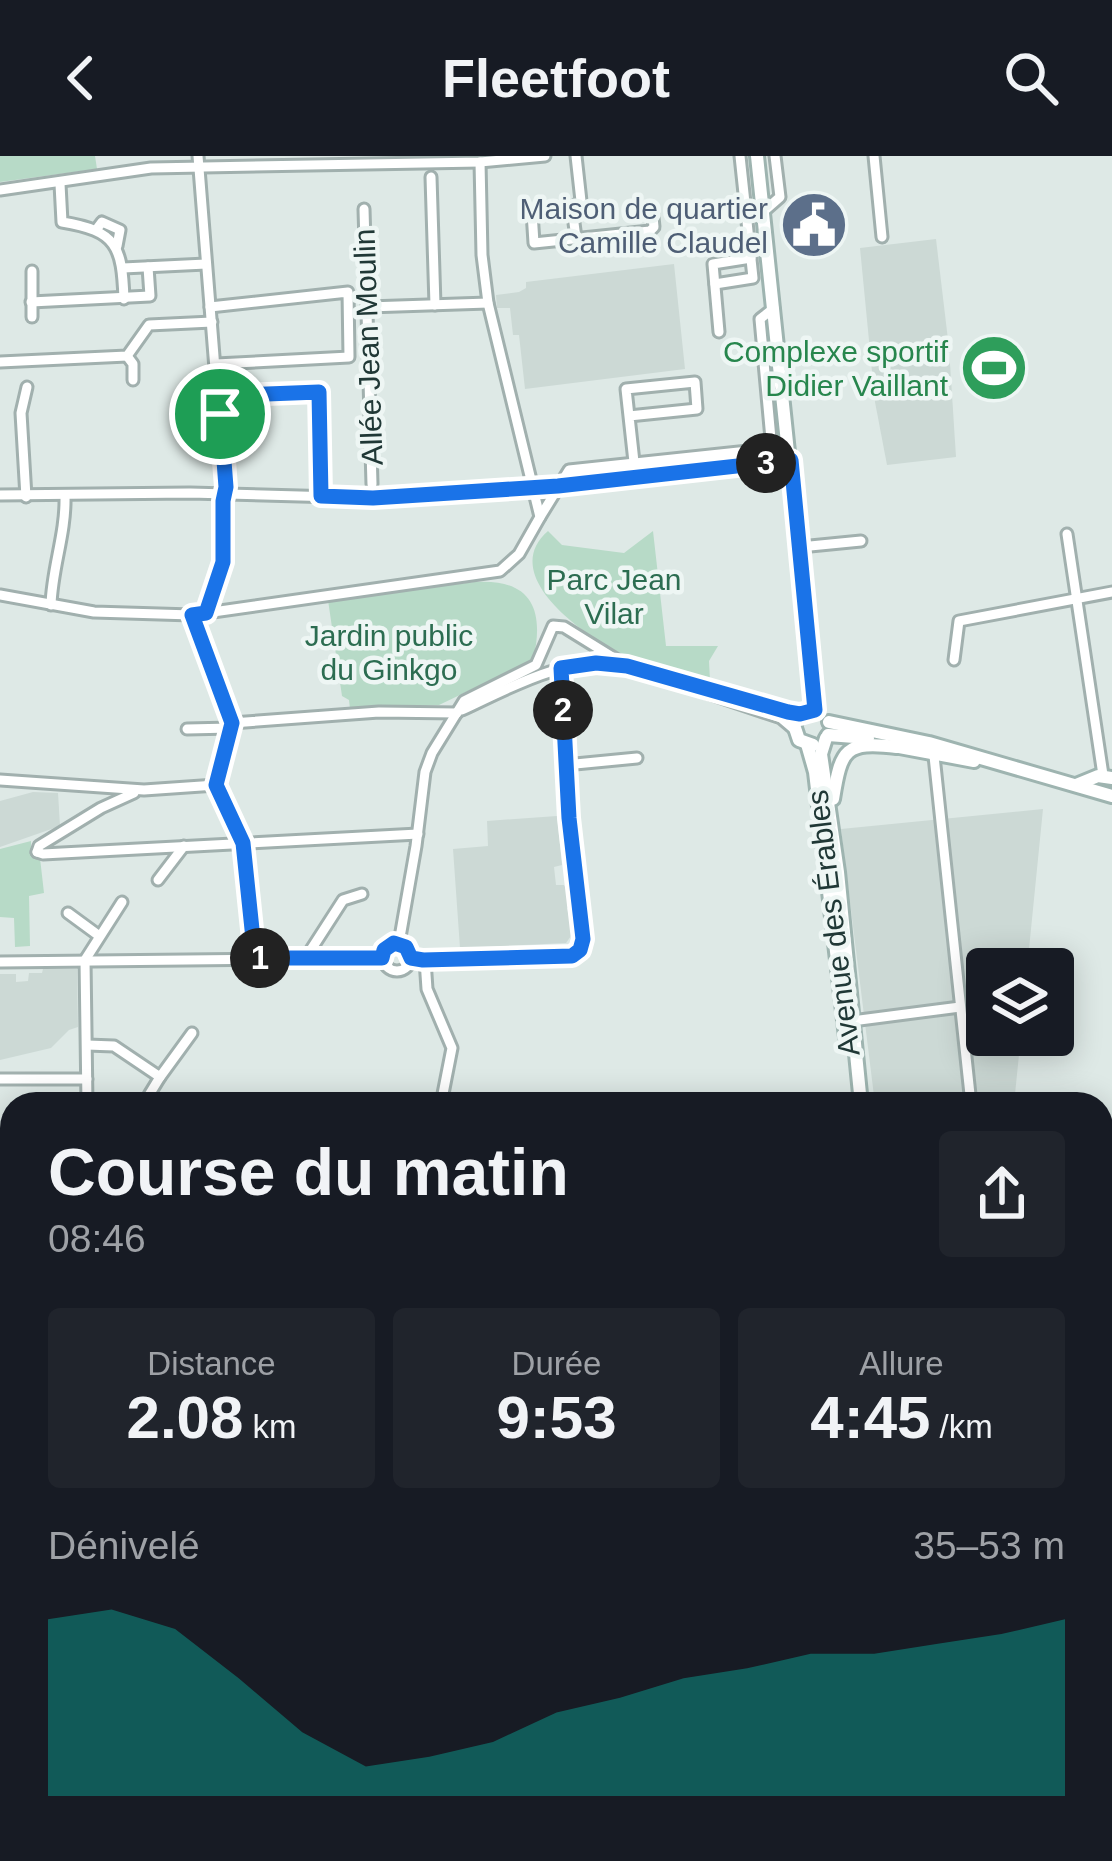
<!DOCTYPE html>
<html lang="fr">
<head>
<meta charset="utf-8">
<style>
  :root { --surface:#171b24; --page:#20242c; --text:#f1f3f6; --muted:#9ea1a6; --accent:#0f766e }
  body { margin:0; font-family:Helvetica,sans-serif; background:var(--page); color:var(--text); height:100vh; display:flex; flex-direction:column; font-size:45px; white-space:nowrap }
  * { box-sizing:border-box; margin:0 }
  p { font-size:39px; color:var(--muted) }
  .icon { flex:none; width:66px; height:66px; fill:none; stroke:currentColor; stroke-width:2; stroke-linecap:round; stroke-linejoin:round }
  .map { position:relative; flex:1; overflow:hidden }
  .details { position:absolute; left:0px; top:936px; width:1113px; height:771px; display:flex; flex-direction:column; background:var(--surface); border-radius:36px 36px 0 0; box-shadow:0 6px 30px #0003 }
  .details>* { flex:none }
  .buttons { position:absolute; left:966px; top:792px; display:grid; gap:24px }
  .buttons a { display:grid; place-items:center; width:108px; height:108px; border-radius:12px; background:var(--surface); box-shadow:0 6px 30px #0003; font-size:60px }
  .pin { position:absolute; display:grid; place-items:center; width:102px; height:102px; color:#fff; margin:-51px; border:6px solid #fff; border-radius:50%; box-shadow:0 3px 12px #0007 }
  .km { position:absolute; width:60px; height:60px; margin:-30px; border-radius:50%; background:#222; color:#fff; font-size:33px; line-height:60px; text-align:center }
  .round { display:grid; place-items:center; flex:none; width:126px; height:126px; border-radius:12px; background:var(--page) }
  .summary { display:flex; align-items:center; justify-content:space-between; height:204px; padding:0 48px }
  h1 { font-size:66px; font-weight:700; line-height:90px }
  .figures { display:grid; grid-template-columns:repeat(3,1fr); gap:18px; height:204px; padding:12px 48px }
  .figures div { display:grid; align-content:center; border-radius:12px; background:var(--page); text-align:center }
  .figures b { font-size:60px; font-weight:700 }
  .figures small { font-size:33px; font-weight:400 }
  .figures p { font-size:33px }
  .chart { height:336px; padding:24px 48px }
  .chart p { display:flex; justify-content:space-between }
  .chart svg { width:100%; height:216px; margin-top:12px; fill:var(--accent); opacity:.7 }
  header { display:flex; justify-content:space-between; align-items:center; height:156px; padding:0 48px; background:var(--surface); font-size:54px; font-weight:700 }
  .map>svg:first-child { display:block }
  .built { fill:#ccd9d5 }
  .green { fill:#b7dac7 }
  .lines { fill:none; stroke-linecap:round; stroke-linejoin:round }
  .street-casing { stroke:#a1b0ae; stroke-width:15 }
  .secondary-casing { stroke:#9eb4b0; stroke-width:18 }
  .primary-casing { stroke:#bcc3c3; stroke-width:20 }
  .street { stroke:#fff; stroke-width:9 }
  .secondary { stroke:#fff; stroke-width:12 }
  .primary { stroke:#649d99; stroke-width:14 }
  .route-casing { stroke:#fff; stroke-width:24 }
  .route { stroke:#1a73e8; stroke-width:15 }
  .labels { text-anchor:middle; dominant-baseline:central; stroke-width:9; stroke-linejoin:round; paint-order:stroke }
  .service-label { font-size:30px; fill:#4e5e75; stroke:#eef6f4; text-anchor:end }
  .street-label { font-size:30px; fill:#203836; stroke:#eef6f4 }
  .leisure-label { font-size:30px; fill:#27864d; stroke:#eef6f4; text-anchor:end }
  .park-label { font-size:30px; fill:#2c6d51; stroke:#eef6f4 }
</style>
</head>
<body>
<header><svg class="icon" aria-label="back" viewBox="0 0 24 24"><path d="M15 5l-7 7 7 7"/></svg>Fleetfoot<svg class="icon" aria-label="search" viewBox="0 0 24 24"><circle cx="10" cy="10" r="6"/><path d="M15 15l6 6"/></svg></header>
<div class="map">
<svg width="1112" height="1705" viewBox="0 0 1112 1705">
  <rect width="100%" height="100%" fill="#dee9e6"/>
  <g class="built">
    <path d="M936,83L949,192L956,301L887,309L875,246L860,92Z"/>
    <path d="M674,108L685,213L525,233L519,179H513L510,152H497L496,139L519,136L526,132V126Z"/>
    <path d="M33,636L58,637L60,670L0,691V645Z"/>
    <path d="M1043,653L1027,813H987V879H1021L1014,948H875L841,673Z"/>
    <path d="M557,660L562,709L554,711L556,729H564L569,736L571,751L567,752L573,777L566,787L460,792L453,693L488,690L487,665Z"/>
    <path d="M43,813H77L78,871L69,874L51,892L0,904V818H16V826L28,825L29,817H42Z"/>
    <path d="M0,1434L12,1435V1572L0,1556Z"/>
    <path d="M105,1695H844L842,1705H112Z"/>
  </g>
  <g class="green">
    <path d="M0,0H95L97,13L0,26Z"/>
    <path d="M548,375L562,389L624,397L653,375L666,490H718L709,505L710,525C683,519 654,512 629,501C588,484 496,420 548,375Z"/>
    <path d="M474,426C532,422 545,454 533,504L439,549L350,553L349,544L342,540L328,444Z"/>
    <path d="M31,685V696L40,702L44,737L29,740L30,790L15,791L14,762L0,761V693Z"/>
  </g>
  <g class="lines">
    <defs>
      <g id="street">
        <path d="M198,0L225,338"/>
        <path d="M874,0L882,81"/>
        <path d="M431,21L435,149"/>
        <path d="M60,28L62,66C117,75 122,90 124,143"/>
        <path d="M0,34L151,12L480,6L545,0"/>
        <path d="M572,52L532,56L534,87L650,75L654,71L652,51L638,52"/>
        <path d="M364,53L372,328"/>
        <path d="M764,55L780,41L775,0"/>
        <path d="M96,74L102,66L120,74L117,90"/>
        <path d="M576,82L572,52L581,45L576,0"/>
        <path d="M123,112L206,108"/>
        <path d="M32,115V161"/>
        <path d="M715,128L753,122L740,0"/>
        <path d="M31,146L150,140L148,111"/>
        <path d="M210,151L348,136L349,201L216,208"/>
        <path d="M368,151L488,147"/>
        <path d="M719,176L713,108L751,102"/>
        <path d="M127,200L133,208V224"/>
        <path d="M0,206L127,200L149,169L212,166"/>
        <path d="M219,240L319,236L321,340"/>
        <path d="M629,260L697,253L695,226L626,233L634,306V311"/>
        <path d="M0,339L190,337L373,342L558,330L791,305"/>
        <path d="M26,341L21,257L27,231"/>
        <path d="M540,361L569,314L767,293L771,283L760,163L774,152"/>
        <path d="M1067,378L1103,619"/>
        <path d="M800,391L861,385"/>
        <path d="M0,439L94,456L192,459L500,415L519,398L540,361L488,147L482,99L480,6"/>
        <path d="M51,449C52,412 66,378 65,340"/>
        <path d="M206,457L223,406V338"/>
        <path d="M192,459L232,567L216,629L243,687L255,802"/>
        <path d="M954,504L959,465L1112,436"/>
        <path d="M663,520L800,558"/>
        <path d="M462,554C514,530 562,501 621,509"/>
        <path d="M232,567L379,556L457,557"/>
        <path d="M187,573L231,572"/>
        <path d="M934,600L971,948"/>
        <path d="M565,609L637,602"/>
        <path d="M0,624L144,634L216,629"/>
        <path d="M37,696L43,698L418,678"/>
        <path d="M37,696L39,690L101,652L134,637"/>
        <path d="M158,724L184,690"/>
        <path d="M68,757L98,779"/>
        <circle cx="397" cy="801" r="14"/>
        <path d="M399,787L416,690L425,616L432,597L464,545L536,509L553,470L564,471L627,510L781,562L794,573"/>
        <path d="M411,802L563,803L582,791L561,511"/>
        <path d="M305,803L343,744L362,738"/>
        <path d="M425,804L427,833L452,892L441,948"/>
        <path d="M0,806L382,802"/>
        <path d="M852,865L960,851"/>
        <path d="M87,889L114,890L160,921L192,877"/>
        <path d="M0,923H87"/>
        <path d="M87,948L85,804L122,746"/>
        <path d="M157,948L149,939L160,921"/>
        <path d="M0,1022H12"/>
        <path d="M0,1089H12"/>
        <path d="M617,1705L627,1695"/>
      </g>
      <g id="secondary">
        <path d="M757,0L815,554"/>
        <path d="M829,566L929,587L1112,640"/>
        <path d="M828,579L868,582"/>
        <path d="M826,582L821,598L838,716L861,948"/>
        <path d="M807,588L815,616L846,881"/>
        <path d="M813,589L799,584L794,569L800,558L815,554"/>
        <path d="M894,590L974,605"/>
        <path d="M1076,629L1098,620L1112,622"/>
        <path d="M833,643C841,593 845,585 897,591"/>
        <path d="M0,1234L12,1232"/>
        <path d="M0,1248L12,1247"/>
        <path d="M351,1695L360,1705"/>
      </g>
      <g id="primary">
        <path d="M0,1563L12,1578"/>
        <path d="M0,1601L12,1616"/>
        <path d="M74,1695L83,1705"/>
        <path d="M103,1695L111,1705"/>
      </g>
    </defs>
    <use href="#street" class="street-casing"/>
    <use href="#secondary" class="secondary-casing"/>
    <use href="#primary" class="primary-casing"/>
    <use href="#street" class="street"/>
    <use href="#secondary" class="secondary"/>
    <use href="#primary" class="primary"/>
  </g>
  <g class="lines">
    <defs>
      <path id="route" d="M319,236L321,340L373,342L558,330L791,304L815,554L800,558L788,556L627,510L596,507L561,512L569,662L583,783L580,794L572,800L423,804L411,802L406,791L394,787L384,794L382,802H255L243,687L216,629L232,567L192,459L206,457L223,406V345L226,331L219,240Z"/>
    </defs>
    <use href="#route" class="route-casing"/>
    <use href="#route" class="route"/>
  </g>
  <defs>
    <symbol id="civic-disc" viewBox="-11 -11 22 22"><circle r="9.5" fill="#5c6f8a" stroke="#eef6f4"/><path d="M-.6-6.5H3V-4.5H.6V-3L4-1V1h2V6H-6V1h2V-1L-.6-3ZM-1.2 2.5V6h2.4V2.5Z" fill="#fff"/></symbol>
    <symbol id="stadium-disc" viewBox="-11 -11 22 22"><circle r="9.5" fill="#2e9e5b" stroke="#eef6f4"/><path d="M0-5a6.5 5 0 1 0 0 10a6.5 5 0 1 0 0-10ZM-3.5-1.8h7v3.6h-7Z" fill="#fff"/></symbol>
  </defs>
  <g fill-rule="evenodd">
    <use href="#civic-disc" x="776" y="31" width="76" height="76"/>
    <use href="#stadium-disc" x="956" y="174" width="76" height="76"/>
  </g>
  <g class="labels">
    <g class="service-label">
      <text x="768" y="52">Maison de quartier<tspan x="768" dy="34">Camille Claudel</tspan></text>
    </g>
    <g class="street-label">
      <text transform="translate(368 191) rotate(-92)">Allée Jean Moulin</text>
      <text transform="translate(833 767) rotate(-97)">Avenue des Érables</text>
    </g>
    <g class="leisure-label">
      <text x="948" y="195">Complexe sportif<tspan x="948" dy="34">Didier Vaillant</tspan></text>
    </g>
    <g class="park-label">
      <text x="614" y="423">Parc Jean<tspan x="614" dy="34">Vilar</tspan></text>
      <text x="389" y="479">Jardin public<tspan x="389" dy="34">du Ginkgo</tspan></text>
    </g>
  </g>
</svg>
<div class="buttons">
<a><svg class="icon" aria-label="layers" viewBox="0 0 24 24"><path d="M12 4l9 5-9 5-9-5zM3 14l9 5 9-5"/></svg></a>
</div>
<div class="pin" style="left:220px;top:258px;background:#1e9e55"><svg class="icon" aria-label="arrive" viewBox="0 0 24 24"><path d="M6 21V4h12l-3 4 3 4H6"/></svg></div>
<b class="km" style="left:260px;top:802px">1</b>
<b class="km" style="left:563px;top:554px">2</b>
<b class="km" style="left:766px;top:307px">3</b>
<section class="details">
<div class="summary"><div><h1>Course du matin</h1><p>08:46</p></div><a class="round"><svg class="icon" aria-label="share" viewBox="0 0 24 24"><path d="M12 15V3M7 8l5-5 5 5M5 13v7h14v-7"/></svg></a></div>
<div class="figures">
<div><p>Distance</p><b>2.08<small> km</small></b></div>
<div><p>Durée</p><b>9:53</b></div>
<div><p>Allure</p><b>4:45<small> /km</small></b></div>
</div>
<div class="chart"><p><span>Dénivelé</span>35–53 m</p>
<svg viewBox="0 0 160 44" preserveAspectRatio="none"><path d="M0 44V8L10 6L20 10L30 20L40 31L50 38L60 36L70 33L80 27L90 24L100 20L110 18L120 15L130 15L140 13L150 11L160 8V44z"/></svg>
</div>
</section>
</div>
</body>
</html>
